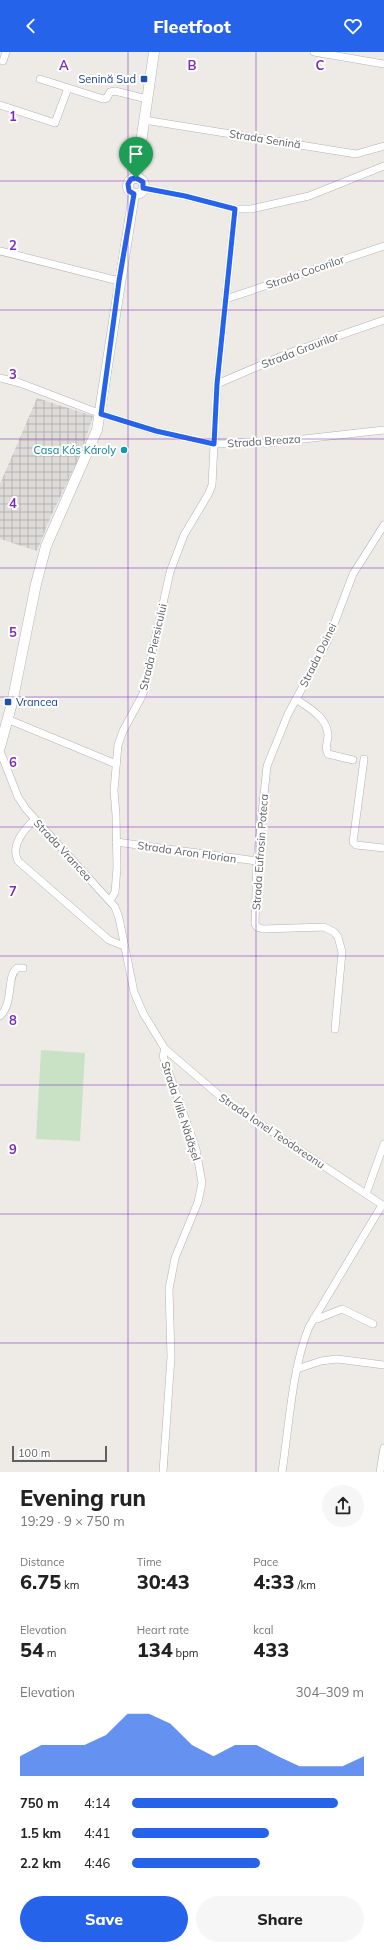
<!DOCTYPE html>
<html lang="en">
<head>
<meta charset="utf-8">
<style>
  :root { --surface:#fff; --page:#f6f6f6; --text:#222; --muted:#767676; --accent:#2563eb }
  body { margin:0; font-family:Mulish,sans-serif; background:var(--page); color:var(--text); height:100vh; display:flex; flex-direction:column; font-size:15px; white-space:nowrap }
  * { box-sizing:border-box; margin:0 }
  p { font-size:13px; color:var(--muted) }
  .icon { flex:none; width:22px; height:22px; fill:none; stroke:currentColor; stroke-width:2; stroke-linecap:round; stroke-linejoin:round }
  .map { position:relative; height:1420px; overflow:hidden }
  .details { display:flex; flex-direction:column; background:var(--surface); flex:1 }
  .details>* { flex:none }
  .scale { position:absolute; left:12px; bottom:10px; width:95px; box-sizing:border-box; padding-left:4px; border:2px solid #5e6164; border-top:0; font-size:11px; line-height:14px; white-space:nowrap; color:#5e6164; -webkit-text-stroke:3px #fff; paint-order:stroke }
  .pin { position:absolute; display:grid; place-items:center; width:34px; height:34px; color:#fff; margin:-41px -17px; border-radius:50% 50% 50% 0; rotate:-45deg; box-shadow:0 0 4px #0007 }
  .pin .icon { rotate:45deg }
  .round { display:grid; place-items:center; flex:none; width:42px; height:42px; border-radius:21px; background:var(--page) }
  .overview { display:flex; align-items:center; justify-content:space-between; height:68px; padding:0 20px }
  h1 { font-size:22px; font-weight:800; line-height:30px }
  .stats { display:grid; grid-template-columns:repeat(3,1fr); gap:6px; height:68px; padding:4px 20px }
  .stats div { display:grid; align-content:center }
  .stats b { font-size:20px; font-weight:800 }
  .stats small { font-size:11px; font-weight:400 }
  .stats p { font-size:11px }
  .chart { height:112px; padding:8px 20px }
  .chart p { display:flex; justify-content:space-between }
  .chart svg { width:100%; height:72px; margin-top:4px; fill:var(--accent); opacity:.7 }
  .action { display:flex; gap:8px; margin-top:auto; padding:8px 20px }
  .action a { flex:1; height:46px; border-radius:24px; background:var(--accent); color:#fff; font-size:16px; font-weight:800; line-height:46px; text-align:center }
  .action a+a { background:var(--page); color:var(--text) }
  ul { padding:0 20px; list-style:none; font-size:13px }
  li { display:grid; grid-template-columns:64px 48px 1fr; align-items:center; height:30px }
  li i { height:10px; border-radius:5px; background:var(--accent) }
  header { display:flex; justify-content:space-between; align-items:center; height:52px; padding:0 20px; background:var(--accent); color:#fff; font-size:18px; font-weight:800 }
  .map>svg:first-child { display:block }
  .industrial { fill:url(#industrial-grid) }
  .park { fill:#c9e2c6 }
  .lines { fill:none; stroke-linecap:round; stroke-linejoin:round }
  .street-casing { stroke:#b1b3b6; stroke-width:8 }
  .secondary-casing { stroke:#b2b5b9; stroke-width:11 }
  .street { stroke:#fff; stroke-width:7 }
  .secondary { stroke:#fff; stroke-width:10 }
  .route-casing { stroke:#fff; stroke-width:8 }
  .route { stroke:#2563eb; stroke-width:5 }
  .grid { fill:none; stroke:#7b2cbf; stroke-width:1; stroke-opacity:0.55 }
  .transit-dot { fill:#1a4fb4; stroke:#fff; stroke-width:1.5 }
  .culture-dot { fill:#0f9aa8; stroke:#fff; stroke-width:1.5 }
  .labels { text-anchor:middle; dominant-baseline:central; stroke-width:4; stroke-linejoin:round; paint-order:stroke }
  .transit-label { font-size:11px; fill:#164399; stroke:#fff; text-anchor:end }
  .street-label { font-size:11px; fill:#5e6164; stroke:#fff }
  .culture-label { font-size:11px; fill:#0d838f; stroke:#fff; text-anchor:end }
  .grid-label { font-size:13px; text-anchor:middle; font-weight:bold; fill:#7b2cbf; stroke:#fff; stroke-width:4; stroke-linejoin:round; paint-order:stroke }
</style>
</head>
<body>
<header><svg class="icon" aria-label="back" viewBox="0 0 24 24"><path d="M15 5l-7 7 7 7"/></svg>Fleetfoot<svg class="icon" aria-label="heart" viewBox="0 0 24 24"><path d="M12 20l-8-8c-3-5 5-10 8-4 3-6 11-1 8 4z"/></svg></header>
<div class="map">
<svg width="384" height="1420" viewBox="0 0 384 1420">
  <defs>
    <pattern id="industrial-grid" width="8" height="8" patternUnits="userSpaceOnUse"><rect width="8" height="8" fill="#dddad8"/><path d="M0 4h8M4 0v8" fill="none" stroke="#b6b4b3"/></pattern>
  </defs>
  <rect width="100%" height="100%" fill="#eeebe6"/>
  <path class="industrial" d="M37,346L93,364L81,402L51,464L37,499L0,487V432Z"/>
  <path class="park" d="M41,998L85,1001L80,1089L36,1087Z"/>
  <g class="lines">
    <defs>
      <g id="street">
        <path d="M314,0L384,12"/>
        <path d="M3,9L6,0"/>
        <path d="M40,27L103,47L107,46L110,40L115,39L147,47"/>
        <path d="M0,53L55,71L68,36"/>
        <path d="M144,68L356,102L384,94"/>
        <path d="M143,136L185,144L235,157H251L309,144L384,114"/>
        <path d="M0,199L119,229"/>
        <path d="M226,247L384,194"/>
        <path d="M0,326L20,331L101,362L156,379L214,392L268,391L384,378"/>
        <path d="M217,332L289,301L384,268"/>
        <path d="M296,647C309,656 327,665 328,683C328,690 324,696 328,702L353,708"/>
        <path d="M7,667L116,712"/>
        <path d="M0,699L18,745L26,757L115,855L119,866L134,940L143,961L165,997L227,1050L384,1154"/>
        <path d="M364,707L353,790L356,793L384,796"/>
        <path d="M34,768C24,778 10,793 18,809L109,888L124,894"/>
        <path d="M116,790L257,809"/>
        <path d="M110,849L115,840L117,816L116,763L114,738L118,693L123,679L143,642L170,520L184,483L209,441L212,433L217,332L235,157"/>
        <path d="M0,964C14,951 6,925 17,916H23"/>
        <path d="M335,977L342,900L338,885L334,880L324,875L263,877L257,875L255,872L257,809L267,714L288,662L328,588L353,522L384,473"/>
        <path d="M366,1142L384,1092"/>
        <path d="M314,1266L317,1267L342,1257L373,1272"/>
        <path d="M297,1317L321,1309L337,1307L384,1313"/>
        <path d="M163,1420L171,1305L169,1237L175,1206L198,1150L202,1131L196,1097L163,1004L165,997"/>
        <path d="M282,1420C289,1375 292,1316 309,1275L382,1153"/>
        <path d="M380,1420L384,1396"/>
      </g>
      <g id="secondary">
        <circle cx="136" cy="134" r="8"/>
        <path d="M136,126L154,0"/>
        <path d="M0,695L12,651L36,532L46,494L97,378L134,142"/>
      </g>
    </defs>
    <use href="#street" class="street-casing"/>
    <use href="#secondary" class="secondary-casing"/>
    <use href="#street" class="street"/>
    <use href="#secondary" class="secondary"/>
  </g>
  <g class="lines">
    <defs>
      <path id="route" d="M136,126L143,130V136L185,144L235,157L217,332L214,392L156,379L101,362L119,229L134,142L129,139L128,132L131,127Z"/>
    </defs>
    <use href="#route" class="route-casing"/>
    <use href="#route" class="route"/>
  </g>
  <path class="grid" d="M128,0V1420M256,0V1420M0,129H384M0,258H384M0,387H384M0,516H384M0,645H384M0,775H384M0,904H384M0,1033H384M0,1162H384M0,1291H384"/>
  <g class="transit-dot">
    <rect x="140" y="23" width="8" height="8" rx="2"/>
    <rect x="4" y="646" width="8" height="8" rx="2"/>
  </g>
  <circle class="culture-dot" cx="124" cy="398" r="4"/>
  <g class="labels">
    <g class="transit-label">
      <text x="136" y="27">Senină Sud</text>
      <text x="16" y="650" text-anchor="start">Vrancea</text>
    </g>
    <g class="street-label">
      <text transform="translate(265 87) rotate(9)">Strada Senină</text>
      <text transform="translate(305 220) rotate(-19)">Strada Cocorilor</text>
      <text transform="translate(300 298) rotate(-21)">Strada Graurilor</text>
      <text transform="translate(264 389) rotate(-4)">Strada Breaza</text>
      <text transform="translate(153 595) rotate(-77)">Strada Piersicului</text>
      <text transform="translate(318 603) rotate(-64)">Strada Doinei</text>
      <text transform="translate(63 798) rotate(47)">Strada Vrancea</text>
      <text transform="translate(187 800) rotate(8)">Strada Aron Florian</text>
      <text transform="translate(260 800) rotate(-86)">Strada Eufrosin Poteca</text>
      <text transform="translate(181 1059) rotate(72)">Strada Viile Nădășel</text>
      <text transform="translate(272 1079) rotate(34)">Strada Ionel Teodoreanu</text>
    </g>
    <g class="culture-label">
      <text x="116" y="398">Casa Kós Károly</text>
    </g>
  </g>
  <g class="grid-label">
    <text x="64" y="18">A</text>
    <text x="192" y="18">B</text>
    <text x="320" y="18">C</text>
    <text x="13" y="69">1</text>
    <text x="13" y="198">2</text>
    <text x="13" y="327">3</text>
    <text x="13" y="456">4</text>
    <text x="13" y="585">5</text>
    <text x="13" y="715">6</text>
    <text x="13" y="844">7</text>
    <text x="13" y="973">8</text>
    <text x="13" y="1102">9</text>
  </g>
</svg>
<div class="scale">100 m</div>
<div class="pin" style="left:136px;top:126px;background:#1e9e55"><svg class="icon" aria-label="arrive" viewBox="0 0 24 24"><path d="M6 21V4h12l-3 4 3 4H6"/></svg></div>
</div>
<section class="details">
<div class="overview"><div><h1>Evening run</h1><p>19:29 · 9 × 750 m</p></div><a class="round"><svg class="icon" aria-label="share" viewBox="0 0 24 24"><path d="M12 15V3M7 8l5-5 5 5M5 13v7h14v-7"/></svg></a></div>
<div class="stats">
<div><p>Distance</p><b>6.75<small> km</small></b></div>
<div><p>Time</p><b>30:43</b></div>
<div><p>Pace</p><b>4:33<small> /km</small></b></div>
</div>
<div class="stats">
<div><p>Elevation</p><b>54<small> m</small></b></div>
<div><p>Heart rate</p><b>134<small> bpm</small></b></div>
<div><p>kcal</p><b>433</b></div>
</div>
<div class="chart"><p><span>Elevation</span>304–309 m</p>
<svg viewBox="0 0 160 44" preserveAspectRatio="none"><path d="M0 44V32L10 25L20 25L30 25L40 19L50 6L60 6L70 12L80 25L90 32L100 25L110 25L120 32L130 38L140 38L150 38L160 32V44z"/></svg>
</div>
<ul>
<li><b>750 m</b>4:14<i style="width:89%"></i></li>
<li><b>1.5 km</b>4:41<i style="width:59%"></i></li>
<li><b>2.2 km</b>4:46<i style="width:55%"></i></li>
</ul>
<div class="action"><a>Save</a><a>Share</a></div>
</section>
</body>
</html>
